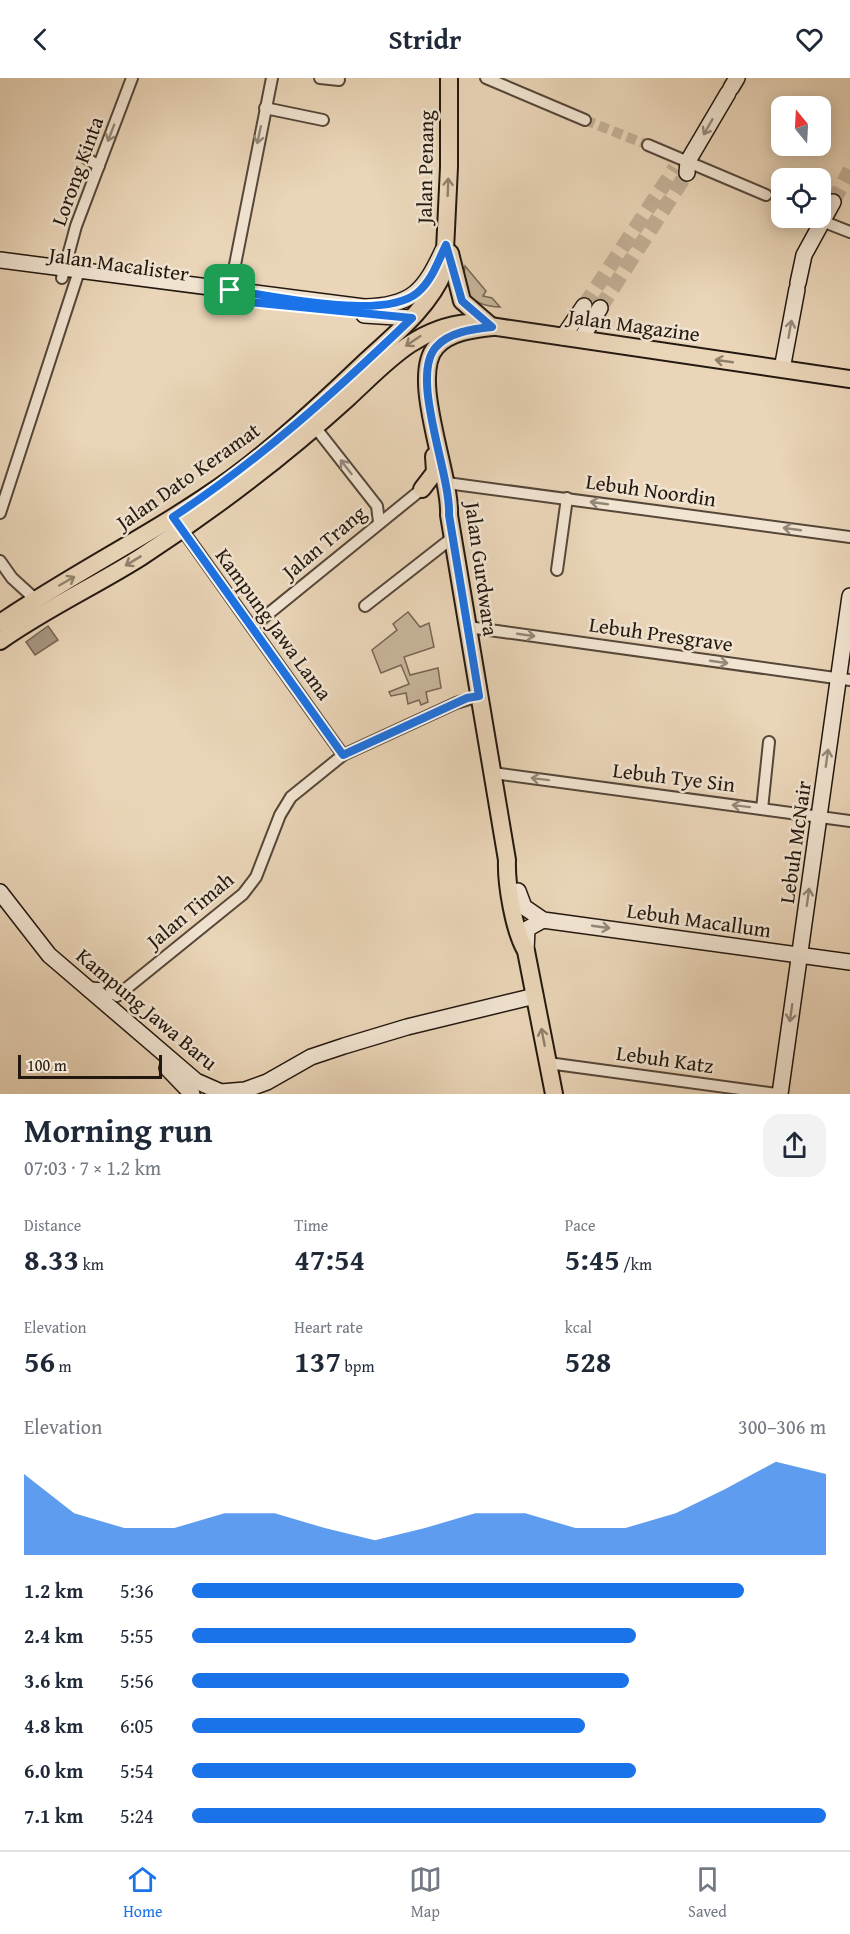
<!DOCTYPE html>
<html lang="en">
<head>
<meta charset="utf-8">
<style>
  :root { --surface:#fff; --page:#f2f2f3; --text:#1f2937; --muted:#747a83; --line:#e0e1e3; --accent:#1a73e8 }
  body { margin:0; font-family:"Gentium Book Plus",serif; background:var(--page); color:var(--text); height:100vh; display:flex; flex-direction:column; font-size:22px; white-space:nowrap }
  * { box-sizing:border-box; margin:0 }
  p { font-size:20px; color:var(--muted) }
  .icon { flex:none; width:33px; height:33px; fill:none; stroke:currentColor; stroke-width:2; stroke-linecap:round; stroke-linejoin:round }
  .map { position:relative; height:1016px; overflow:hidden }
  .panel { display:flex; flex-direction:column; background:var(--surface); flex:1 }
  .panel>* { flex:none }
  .needle { width:39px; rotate:342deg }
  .tools { position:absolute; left:771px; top:18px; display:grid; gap:12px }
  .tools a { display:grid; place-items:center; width:60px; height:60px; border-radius:12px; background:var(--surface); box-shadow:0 3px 15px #0003; font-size:30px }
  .scale { position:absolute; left:18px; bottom:15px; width:144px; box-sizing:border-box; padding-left:6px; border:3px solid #23180f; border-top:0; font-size:16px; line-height:21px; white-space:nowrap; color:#23180f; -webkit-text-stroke:4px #f1e4d1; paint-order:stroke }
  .pin { position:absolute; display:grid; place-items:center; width:51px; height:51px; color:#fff; margin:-26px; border-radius:12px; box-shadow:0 3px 9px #0006 }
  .round { display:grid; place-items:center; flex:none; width:63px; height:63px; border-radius:18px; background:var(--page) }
  .head { display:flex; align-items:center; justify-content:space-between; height:102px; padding:0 24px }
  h1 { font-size:33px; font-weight:700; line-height:45px }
  .metrics { display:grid; grid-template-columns:repeat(3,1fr); gap:9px; height:102px; padding:6px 24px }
  .metrics div { display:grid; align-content:center }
  .metrics b { font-size:30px; font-weight:700 }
  .metrics small { font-size:16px; font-weight:400 }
  .metrics p { font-size:16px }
  .chart { height:168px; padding:12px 24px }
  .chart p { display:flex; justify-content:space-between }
  .chart svg { width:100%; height:108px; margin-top:6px; fill:var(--accent); opacity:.7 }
  ul { padding:0 24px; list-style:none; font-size:20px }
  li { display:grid; grid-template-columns:96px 72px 1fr; align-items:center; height:45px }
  li i { height:15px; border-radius:8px; background:var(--accent) }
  header { display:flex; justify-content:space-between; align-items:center; height:78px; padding:0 24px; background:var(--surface); font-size:27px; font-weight:700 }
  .tab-bar { display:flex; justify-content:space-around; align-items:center; height:84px; border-top:2px solid var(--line); background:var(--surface); font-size:16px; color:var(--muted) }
  .tab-bar a { display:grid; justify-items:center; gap:3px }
  .tab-bar .active { color:var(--accent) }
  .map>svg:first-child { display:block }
  .green { fill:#c8b59b; stroke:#766655; stroke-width:1.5 }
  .water { fill:#a6957f; stroke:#726352; stroke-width:1.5 }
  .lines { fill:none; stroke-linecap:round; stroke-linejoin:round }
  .street-tunnel { stroke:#c2af96; stroke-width:10; stroke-dasharray:10 5; stroke-linecap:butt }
  .secondary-tunnel { stroke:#c2af96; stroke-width:15; stroke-dasharray:15 8; stroke-linecap:butt }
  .street-casing { stroke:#554739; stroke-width:14 }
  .secondary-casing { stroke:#23180f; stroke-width:18 }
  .primary-casing { stroke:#23180f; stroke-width:20 }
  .street { stroke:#f1e4d1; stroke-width:10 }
  .secondary { stroke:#f1e4d1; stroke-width:15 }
  .primary { stroke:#ead5b8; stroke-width:16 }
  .oneway { stroke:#94887a }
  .oneway2 { stroke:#90806c }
  .route-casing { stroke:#fff; stroke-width:12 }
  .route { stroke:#1a73e8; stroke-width:8 }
  .labels { text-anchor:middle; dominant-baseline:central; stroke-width:5; stroke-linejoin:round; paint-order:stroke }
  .street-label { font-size:21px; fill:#23180f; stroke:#f1e4d1 }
</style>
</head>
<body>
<header><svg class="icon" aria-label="back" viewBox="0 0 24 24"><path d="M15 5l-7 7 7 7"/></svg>Stridr<svg class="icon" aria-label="heart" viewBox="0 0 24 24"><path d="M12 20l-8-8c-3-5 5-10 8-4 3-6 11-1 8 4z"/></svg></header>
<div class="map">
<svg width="850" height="1016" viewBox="0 0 850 1016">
  <rect width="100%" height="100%" fill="#ead5b8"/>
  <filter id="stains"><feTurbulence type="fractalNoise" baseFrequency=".00333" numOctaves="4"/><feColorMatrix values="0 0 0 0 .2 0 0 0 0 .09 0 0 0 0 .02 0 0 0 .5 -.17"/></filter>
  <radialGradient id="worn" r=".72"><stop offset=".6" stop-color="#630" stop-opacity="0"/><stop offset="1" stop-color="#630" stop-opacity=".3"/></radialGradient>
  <g class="green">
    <path d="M465,188L486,213L483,218L492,220L500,229C472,228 461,215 465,188Z"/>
    <path d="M408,534L420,549L429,545L434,569L404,579L410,597L438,590L441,610L426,614L428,624L421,627L419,622L408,626L406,615L391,618L389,614L409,606L401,587L381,595L372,572L397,552L393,546Z"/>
  </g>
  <path class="water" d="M48,548L58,562L35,577L26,564Z"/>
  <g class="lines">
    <path class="street-tunnel" d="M585,42L648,67"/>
    <g class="secondary-tunnel">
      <path d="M833,124L850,92"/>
      <path d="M584,228L675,90"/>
      <path d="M600,230L687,95"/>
    </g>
    <defs>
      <g id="street">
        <path d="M320,0L339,2"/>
        <path d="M486,0L585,42"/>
        <path d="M265,30L323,42"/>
        <path d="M648,67L766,117"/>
        <path d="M86,80L99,88"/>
        <path d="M780,123L782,124"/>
        <path d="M822,143L850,154"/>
        <path d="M62,200L76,148L132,0"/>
        <path d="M228,222L272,0"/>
        <path d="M315,349L377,428L379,444"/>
        <path d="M447,405L850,459"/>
        <path d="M0,435L79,193"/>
        <path d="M179,447L343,677"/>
        <path d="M0,483L12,500L35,521"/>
        <path d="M557,492L567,420"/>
        <path d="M365,528L452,460"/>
        <path d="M252,549L422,411"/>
        <path d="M468,549L850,602"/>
        <path d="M493,695L850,743"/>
        <path d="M762,731L769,664"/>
        <path d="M117,918L243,816L256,799L280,737L291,719L343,677L456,625L479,618"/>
        <path d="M548,985L777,1016"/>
      </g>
      <g id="secondary">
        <path d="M731,10L737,0"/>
        <path d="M687,95L688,83L728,15"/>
        <path d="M0,182L364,229C412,228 424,213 443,172"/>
        <path d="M798,205L804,177L833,124"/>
        <path d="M364,237L412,240"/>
        <path d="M563,259L584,228"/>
        <path d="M581,261L600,230"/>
        <path d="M782,291L797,211"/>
        <path d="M518,813L524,829L543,842L850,884"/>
        <path d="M0,814L49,877L196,1003L221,1014L245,1012L267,1004L311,979L344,968L407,949L535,918"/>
        <path d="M526,873L527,851L543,842"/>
        <path d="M90,912L122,914"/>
        <path d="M167,990L192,1016"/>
        <path d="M780,1016L850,518"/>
      </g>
      <g id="primary">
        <path d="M450,175L462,223L492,249"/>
        <path d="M483,247L850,301"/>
        <path d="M492,249C473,251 449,254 436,269C409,299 451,396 449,437L507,782C506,806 514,853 526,873L554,1016"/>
        <path d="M422,411L435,394L434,378"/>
        <path d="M0,545C75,494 157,454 231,401C278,366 322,325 364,285C393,258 429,230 444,193L449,89V0"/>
        <path d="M0,563C45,531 95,508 141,479C213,432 284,378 348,320C385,286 415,250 468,245"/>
      </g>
    </defs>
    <use href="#street" class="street-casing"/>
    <use href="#secondary" class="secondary-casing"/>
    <use href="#primary" class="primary-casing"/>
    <use href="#street" class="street"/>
    <use href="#secondary" class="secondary"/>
    <use href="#primary" class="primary"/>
  </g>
  <defs><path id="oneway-shaft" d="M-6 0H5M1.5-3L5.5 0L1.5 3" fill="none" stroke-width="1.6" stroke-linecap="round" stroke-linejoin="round" transform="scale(1.5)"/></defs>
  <g class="oneway">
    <use href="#oneway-shaft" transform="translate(708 49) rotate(120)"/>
    <use href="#oneway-shaft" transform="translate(111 55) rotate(111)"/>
    <use href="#oneway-shaft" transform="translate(259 57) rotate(102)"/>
    <use href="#oneway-shaft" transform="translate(790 251) rotate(-80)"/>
    <use href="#oneway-shaft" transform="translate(346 389) rotate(-128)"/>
    <use href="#oneway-shaft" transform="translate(599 425) rotate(-172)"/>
    <use href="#oneway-shaft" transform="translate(792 451) rotate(-172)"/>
    <use href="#oneway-shaft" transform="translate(526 557) rotate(8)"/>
    <use href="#oneway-shaft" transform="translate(719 584) rotate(8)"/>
    <use href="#oneway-shaft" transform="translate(827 680) rotate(-82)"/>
    <use href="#oneway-shaft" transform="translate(540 701) rotate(-173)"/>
    <use href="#oneway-shaft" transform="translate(741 728) rotate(-173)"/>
    <use href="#oneway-shaft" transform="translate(808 819) rotate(-82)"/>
    <use href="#oneway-shaft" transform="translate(601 849) rotate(8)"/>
    <use href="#oneway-shaft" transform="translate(791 935) rotate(98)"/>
  </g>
  <g class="oneway2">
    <use href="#oneway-shaft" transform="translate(448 109) rotate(-88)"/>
    <use href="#oneway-shaft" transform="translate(413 263) rotate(146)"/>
    <use href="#oneway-shaft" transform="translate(724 283) rotate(-172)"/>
    <use href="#oneway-shaft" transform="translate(133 483) rotate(149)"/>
    <use href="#oneway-shaft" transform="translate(67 503) rotate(-30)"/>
    <use href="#oneway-shaft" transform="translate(543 959) rotate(-101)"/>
  </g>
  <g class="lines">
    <defs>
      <path id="route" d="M446,167L462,223L492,249C473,251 449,254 436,269C409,299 451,396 449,437L479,618L467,620L343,677L173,439C261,381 336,313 412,240L228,222L230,212C274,218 383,243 417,215C432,203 438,183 446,167Z"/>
    </defs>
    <use href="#route" class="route-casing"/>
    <use href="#route" class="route"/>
  </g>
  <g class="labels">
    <g class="street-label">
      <text transform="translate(425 89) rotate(-89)">Jalan Penang</text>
      <text transform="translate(77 93) rotate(-70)">Lorong Kinta</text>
      <text transform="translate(119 186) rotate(8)">Jalan Macalister</text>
      <text transform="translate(634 247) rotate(8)">Jalan Magazine</text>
      <text transform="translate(188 398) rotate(-35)">Jalan Dato Keramat</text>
      <text transform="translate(651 412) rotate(8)">Lebuh Noordin</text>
      <text transform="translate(324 464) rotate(-40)">Jalan Trang</text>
      <text transform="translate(482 491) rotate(82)">Jalan Gurdwara</text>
      <text transform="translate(274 546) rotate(54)">Kampung Jawa Lama</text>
      <text transform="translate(661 556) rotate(8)">Lebuh Presgrave</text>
      <text transform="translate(674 699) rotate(7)">Lebuh Tye Sin</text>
      <text transform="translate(795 764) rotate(-82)">Lebuh McNair</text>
      <text transform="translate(190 832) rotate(-40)">Jalan Timah</text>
      <text transform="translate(699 842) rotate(8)">Lebuh Macallum</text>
      <text transform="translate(147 931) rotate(40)">Kampung Jawa Baru</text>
      <text transform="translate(665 981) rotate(8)">Lebuh Katz</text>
    </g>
  </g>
  <rect width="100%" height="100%" filter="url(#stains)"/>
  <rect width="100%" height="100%" fill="url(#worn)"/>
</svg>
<div class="tools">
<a><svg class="needle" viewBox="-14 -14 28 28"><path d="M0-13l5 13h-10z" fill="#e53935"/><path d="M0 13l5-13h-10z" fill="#747a83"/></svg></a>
<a><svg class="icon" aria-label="locate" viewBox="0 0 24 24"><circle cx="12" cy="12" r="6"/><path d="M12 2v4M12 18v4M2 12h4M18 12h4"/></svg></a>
</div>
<div class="scale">100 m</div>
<div class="pin" style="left:230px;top:212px;background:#1e9e55"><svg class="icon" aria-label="arrive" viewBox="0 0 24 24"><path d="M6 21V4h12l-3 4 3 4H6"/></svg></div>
</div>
<section class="panel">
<div class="head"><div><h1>Morning run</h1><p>07:03 · 7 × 1.2 km</p></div><a class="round"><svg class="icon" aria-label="share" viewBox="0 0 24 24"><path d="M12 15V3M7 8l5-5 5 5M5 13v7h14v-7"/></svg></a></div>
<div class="metrics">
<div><p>Distance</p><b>8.33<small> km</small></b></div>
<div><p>Time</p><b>47:54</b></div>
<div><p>Pace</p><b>5:45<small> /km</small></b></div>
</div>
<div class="metrics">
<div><p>Elevation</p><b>56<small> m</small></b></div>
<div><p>Heart rate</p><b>137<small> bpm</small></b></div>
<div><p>kcal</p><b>528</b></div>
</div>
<div class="chart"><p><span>Elevation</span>300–306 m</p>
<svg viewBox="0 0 160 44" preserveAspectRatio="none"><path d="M0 44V11L10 27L20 33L30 33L40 27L50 27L60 33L70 38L80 33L90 27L100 27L110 33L120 33L130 27L140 17L150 6L160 11V44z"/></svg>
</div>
<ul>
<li><b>1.2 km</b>5:36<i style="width:87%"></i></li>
<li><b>2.4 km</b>5:55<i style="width:70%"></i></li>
<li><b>3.6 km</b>5:56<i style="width:69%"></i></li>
<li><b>4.8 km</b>6:05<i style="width:62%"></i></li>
<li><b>6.0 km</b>5:54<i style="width:70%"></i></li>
<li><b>7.1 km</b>5:24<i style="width:100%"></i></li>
</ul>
</section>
<nav class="tab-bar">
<a class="active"><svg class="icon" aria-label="home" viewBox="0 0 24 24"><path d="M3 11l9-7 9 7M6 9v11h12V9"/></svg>Home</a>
<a><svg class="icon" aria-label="map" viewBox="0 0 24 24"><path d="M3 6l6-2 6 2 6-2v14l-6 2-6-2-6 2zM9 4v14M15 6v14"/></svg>Map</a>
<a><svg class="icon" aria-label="saved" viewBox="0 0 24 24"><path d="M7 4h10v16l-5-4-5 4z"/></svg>Saved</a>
</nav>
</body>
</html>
